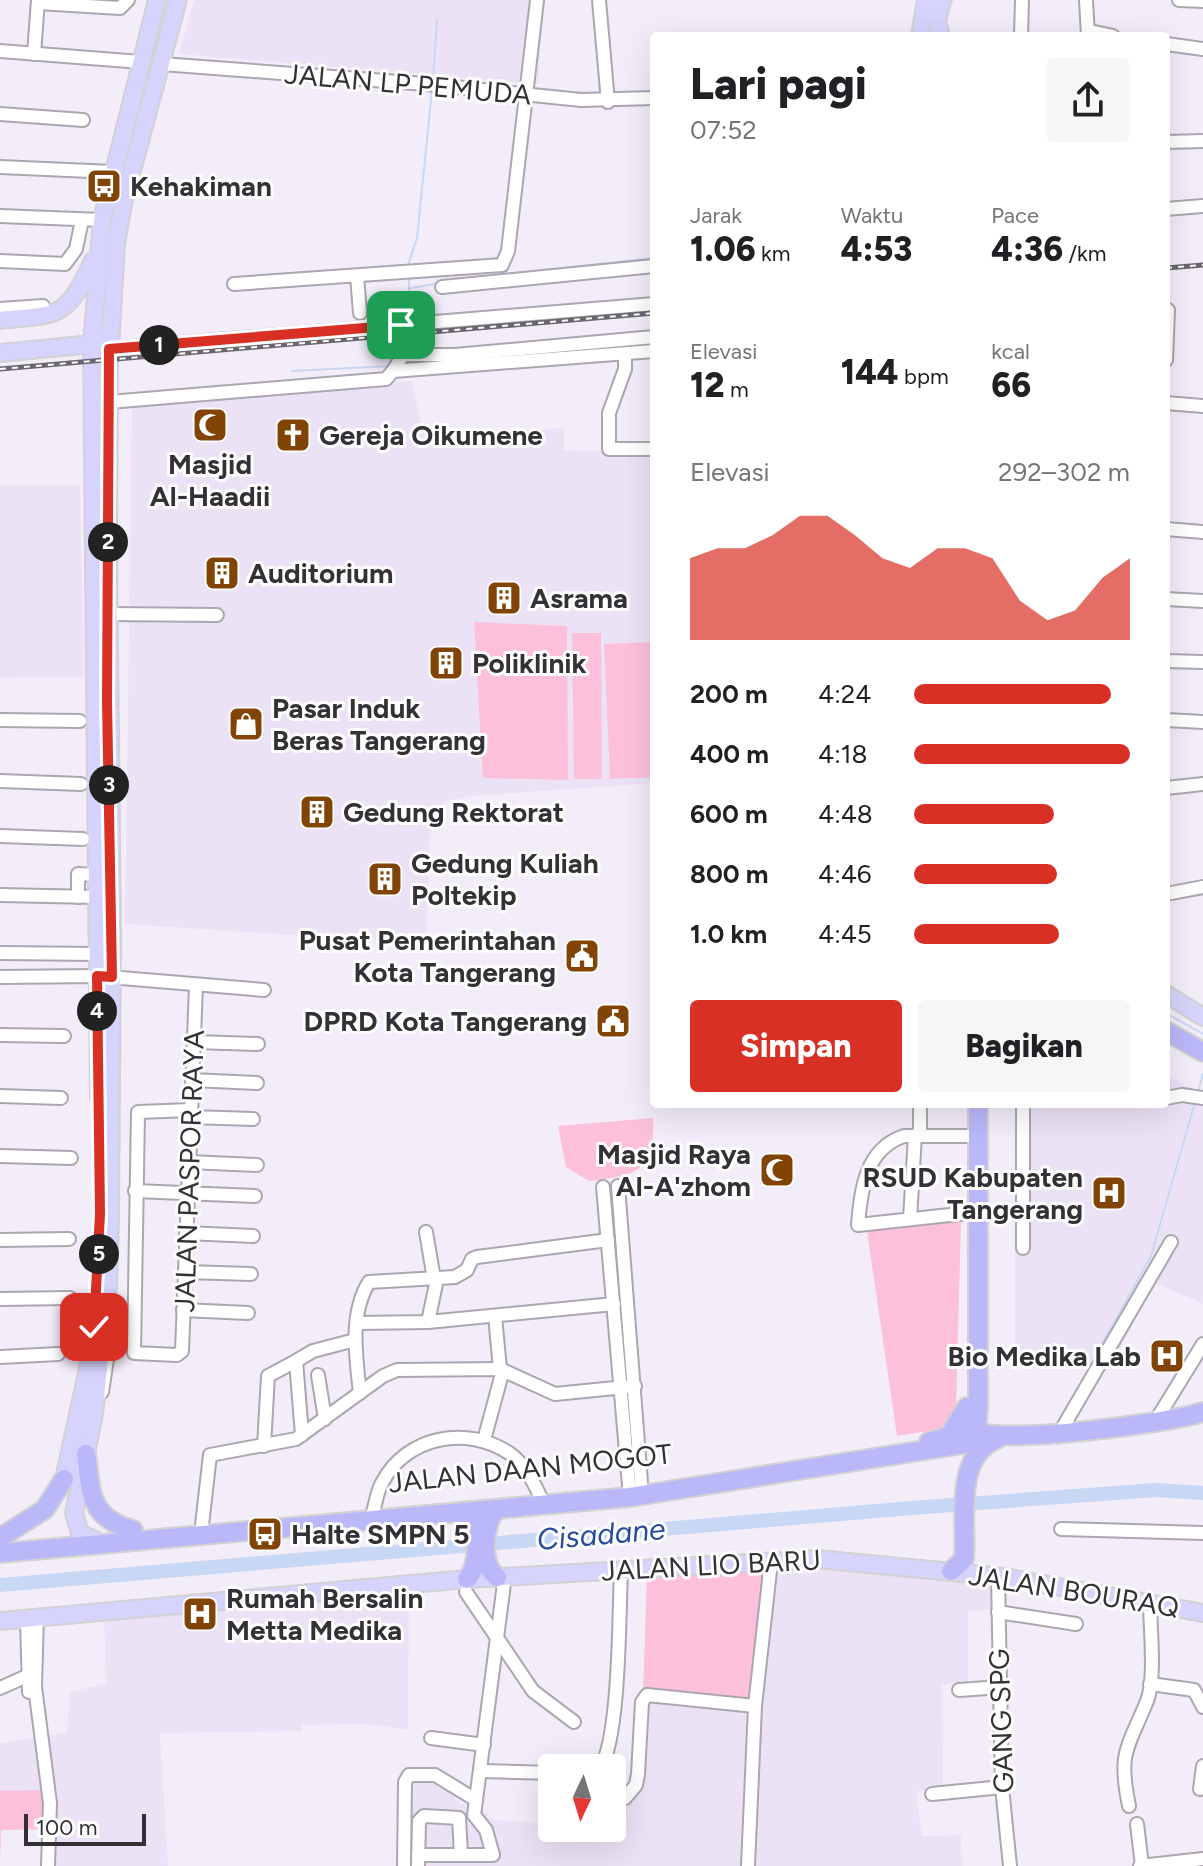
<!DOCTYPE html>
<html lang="id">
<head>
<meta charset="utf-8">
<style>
  :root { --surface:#fff; --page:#f6f6f6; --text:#202124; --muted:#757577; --accent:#d93025 }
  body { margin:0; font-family:Figtree,sans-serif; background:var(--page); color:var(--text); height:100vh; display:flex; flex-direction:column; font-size:30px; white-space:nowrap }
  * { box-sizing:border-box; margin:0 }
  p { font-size:26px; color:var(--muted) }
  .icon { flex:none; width:44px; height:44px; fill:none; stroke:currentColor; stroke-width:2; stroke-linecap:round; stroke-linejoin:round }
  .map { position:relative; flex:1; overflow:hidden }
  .sheet { position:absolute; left:650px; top:32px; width:520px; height:1076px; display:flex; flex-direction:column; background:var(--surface); border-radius:8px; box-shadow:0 8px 32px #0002 }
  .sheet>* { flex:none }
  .needle { width:52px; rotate:184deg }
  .fabs { position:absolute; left:538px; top:1754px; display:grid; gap:16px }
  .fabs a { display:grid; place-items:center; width:88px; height:88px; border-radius:8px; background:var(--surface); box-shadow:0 8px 32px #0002; font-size:40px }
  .scale { position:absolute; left:24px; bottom:20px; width:122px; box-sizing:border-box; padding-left:8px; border:4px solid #333135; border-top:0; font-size:22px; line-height:28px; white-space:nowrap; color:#333135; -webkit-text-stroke:6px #fdfdfd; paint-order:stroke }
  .pin { position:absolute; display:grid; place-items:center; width:68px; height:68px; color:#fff; margin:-34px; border-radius:16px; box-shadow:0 4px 12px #0006 }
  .km { position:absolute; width:40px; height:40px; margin:-20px; border-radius:50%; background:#222; color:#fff; font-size:22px; line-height:40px; text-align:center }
  .round { display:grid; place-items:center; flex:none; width:84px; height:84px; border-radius:8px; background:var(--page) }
  .overview { display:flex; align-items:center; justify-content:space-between; height:136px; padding:0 40px }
  h1 { font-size:44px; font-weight:800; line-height:60px }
  .metrics { display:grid; grid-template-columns:repeat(3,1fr); gap:12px; height:136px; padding:8px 40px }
  .metrics div { display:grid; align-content:center }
  .metrics b { font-size:34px; font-weight:800 }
  .metrics small { font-size:22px; font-weight:400 }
  .metrics p { font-size:22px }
  .chart { height:224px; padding:16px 40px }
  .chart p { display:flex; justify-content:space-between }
  .chart svg { width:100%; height:144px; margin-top:8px; fill:var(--accent); opacity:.7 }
  .primary-button { display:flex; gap:16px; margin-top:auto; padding:16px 40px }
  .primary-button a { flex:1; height:92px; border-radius:8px; background:var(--accent); color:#fff; font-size:32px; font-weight:800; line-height:92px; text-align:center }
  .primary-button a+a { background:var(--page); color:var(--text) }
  ul { padding:0 40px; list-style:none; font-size:26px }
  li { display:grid; grid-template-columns:128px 96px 1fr; align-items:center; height:60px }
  li i { height:20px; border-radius:10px; background:var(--accent) }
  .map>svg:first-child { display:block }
  .built { fill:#ece2f6 }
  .green { fill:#fdc0da }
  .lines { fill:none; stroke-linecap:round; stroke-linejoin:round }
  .stream { stroke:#c8d7f4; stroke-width:2 }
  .river { stroke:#c8d7f4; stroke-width:14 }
  .minor-casing { stroke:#aca6b1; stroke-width:16 }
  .major-casing { stroke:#d2d2d3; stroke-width:20 }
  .highway-casing { stroke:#d2d2d3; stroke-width:22 }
  .minor { stroke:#fff; stroke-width:12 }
  .major { stroke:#d6d4fc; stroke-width:16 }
  .highway { stroke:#bbb8fa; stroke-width:18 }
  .rail-casing { stroke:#69666d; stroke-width:5 }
  .rail { stroke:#fdfdfd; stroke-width:2; stroke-dasharray:6; stroke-linecap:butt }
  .route-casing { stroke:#fff; stroke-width:16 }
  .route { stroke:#d93025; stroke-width:10 }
  .labels { text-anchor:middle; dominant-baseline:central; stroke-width:6; stroke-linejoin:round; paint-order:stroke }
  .street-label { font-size:28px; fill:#333135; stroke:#fdfdfd }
  .poi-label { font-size:28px; font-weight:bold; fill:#333135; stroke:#fdfdfd; text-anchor:start }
  .water-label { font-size:30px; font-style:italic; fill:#274b9c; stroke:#fdfdfd }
</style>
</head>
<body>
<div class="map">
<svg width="1203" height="1866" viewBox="0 0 1203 1866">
  <rect width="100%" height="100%" fill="#f3edfa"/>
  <g class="built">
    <path d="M194,0H544L538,84L179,54Z"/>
    <path d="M412,381L424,434L564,428V450L654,452V783L472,796L445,801L435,816L430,834L426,944L125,924L132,405L187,397Z"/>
    <path d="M0,485H80L84,677L0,678Z"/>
    <path d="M1166,1074L1203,1097V1304L1155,1283L1109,1369L1015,1366V1104H1166Z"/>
    <path d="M768,1560L997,1583L999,1609L968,1611V1682L942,1685L943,1788L916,1792L922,1836L961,1835L962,1866H409L411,1781L435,1775L461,1804L481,1806L492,1820L552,1823V1828H612V1790L628,1801L639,1779L643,1694Z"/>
    <path d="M409,1585L408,1730L365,1724L302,1725V1731L160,1733L168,1866H52L53,1791H0V1743L67,1733L70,1692L106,1683L104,1612Z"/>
  </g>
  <g class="green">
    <path d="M474,622L567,626L568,780L483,778Z"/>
    <path d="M572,633H601L602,779H574Z"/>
    <path d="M654,642V777L610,779L604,644Z"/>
    <path d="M653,1118C655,1172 638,1175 589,1181L566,1167L558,1126Z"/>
    <path d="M961,1220L956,1410L940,1429L897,1436L867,1231Z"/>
    <path d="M768,1560L751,1709L643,1694L647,1574Z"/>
    <path d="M53,1790V1829L1,1830L0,1866V1791Z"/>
  </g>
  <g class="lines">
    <g class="stream">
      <path d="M948,14L952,0"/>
      <path d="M433,80L437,20"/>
      <path d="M408,265L417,238L432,90"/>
      <path d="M409,276V317"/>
      <path d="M478,277L654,258"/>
      <path d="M411,288L440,283"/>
      <path d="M615,348L654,345"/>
      <path d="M410,351L411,345"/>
      <path d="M292,371L390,366"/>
      <path d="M1166,1013L1203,1034"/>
      <path d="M1198,1092L1203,1074"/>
      <path d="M1097,1353L1151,1256L1195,1102"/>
    </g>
    <path class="river" d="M0,1585L912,1508L1156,1490L1203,1493"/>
    <defs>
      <g id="minor">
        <path d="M599,0L608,102"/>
        <path d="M1086,0L1088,36"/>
        <path d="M1179,0L1203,1"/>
        <path d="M38,3L120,8L128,0"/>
        <path d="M1090,31L1113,36"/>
        <path d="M1021,36L1022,0"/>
        <path d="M1166,44L1203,49"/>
        <path d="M0,51L141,62"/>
        <path d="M34,54L38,0"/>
        <path d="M162,64L426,84L581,100L654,98"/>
        <path d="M0,114L83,120"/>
        <path d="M1166,142L1203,141"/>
        <path d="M0,167L113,172"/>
        <path d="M1166,209L1203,206"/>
        <path d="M0,216L102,220"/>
        <path d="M0,261L65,264L76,249L82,220"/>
        <path d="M357,276L360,313"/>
        <path d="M234,284L502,265L508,251L537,0"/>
        <path d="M442,287L654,266"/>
        <path d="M0,309L43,306"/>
        <path d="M109,349L654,304"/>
        <path d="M625,354V369L609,413V449H654"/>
        <path d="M1166,360L1168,310"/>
        <path d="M393,371L403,355H455L654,337"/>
        <path d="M109,402L386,379L393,371L654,351"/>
        <path d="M1166,403L1203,406"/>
        <path d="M1166,529L1203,532"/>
        <path d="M1166,599L1203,601"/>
        <path d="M108,614L217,615"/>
        <path d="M1166,661L1203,662"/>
        <path d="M0,720L80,721"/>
        <path d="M1166,720L1203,722"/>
        <path d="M0,781L81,784"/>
        <path d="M1166,788L1203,784"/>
        <path d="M0,836L83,839"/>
        <path d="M1166,894L1203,887"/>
        <path d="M0,895L95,897"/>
        <path d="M78,897V874L95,875"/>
        <path d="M0,953L97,954"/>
        <path d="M0,977L97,976L264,990"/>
        <path d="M0,1035L64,1036"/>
        <path d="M194,1042L258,1044"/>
        <path d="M192,1080L257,1083"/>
        <path d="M0,1096L61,1098"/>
        <path d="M1166,1098L1182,1095L1203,1098"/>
        <path d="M920,1104V1135"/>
        <path d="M1023,1104V1248"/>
        <path d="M191,1110L138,1112L134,1353L177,1355L182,1351L196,985"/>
        <path d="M191,1117L253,1119"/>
        <path d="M0,1156L71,1158"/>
        <path d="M189,1162L257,1165"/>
        <path d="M618,1186L642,1495"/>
        <path d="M603,1187L630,1497"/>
        <path d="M135,1191L255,1196"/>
        <path d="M968,1213L858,1225C861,1190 865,1149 904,1136H968"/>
        <path d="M910,1219L915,1135"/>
        <path d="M426,1232L434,1279"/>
        <path d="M186,1233L253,1236"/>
        <path d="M0,1240L69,1239"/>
        <path d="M185,1272L251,1274"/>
        <path d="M0,1299L70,1298"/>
        <path d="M183,1310L248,1313"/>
        <path d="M495,1316L500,1369"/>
        <path d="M428,1322L437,1279"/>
        <path d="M357,1323L428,1322L614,1304"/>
        <path d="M0,1357L58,1354"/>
        <path d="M296,1361L313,1351L355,1340"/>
        <path d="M318,1375L325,1419"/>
        <path d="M102,1392L110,1339"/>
        <path d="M360,1393C356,1358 349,1314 369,1282L455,1277L467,1270L472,1259L477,1257L608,1240"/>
        <path d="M1155,1422L1203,1344"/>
        <path d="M1060,1432L1171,1242"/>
        <path d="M484,1440L503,1370"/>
        <path d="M264,1446L268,1376L296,1361L302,1435"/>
        <path d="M373,1512C376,1503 377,1491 382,1483C406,1436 467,1425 509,1453C525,1464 533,1481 541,1498"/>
        <path d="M202,1525L210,1455L296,1439L383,1376L397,1370L500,1369L555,1394L635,1386"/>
        <path d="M1061,1529L1203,1533"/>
        <path d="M998,1576L1002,1787L1010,1866"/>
        <path d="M466,1592L533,1691L574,1722"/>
        <path d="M998,1612L1076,1624"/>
        <path d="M37,1616L35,1687L50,1803L48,1866"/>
        <path d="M27,1617L29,1692"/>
        <path d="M1150,1684L1194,1690L1203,1707"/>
        <path d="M0,1688L27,1676"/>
        <path d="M959,1690L1001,1687"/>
        <path d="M431,1738L484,1745"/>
        <path d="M600,1768C620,1740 619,1611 621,1571"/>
        <path d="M481,1771L552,1773"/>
        <path d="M1200,1789L1203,1766"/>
        <path d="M612,1791L625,1798L636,1785L638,1774L642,1702L647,1695L755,1706"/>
        <path d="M932,1794L1002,1787"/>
        <path d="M1129,1806C1118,1752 1127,1750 1147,1701C1156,1678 1150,1628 1150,1601"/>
        <path d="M1137,1824L1142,1866"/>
        <path d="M418,1855H493L486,1830L474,1815L476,1800"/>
        <path d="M404,1866L405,1782L409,1775H435L476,1800L505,1576"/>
        <path d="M418,1866L419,1821L424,1816L459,1818L461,1855"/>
        <path d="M748,1866L755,1706L771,1562"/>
        <path d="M1140,1866L1203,1859"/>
      </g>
      <g id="major">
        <path d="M920,36L926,0"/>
        <path d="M941,36L937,22L941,0"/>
        <path d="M0,320C60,314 66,319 93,261"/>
        <path d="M0,353L92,344L100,337"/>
        <path d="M1166,994L1203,1017"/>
        <path d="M99,1097L92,344L102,220L157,0"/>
        <path d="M64,1479L89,1364"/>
        <path d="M101,1543L80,1533L74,1513L94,1414L108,1286L110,1216L112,938L108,538L109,364L116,244L123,204L178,0"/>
        <path d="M0,1621L467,1579L817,1559L1004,1577L1203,1613"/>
      </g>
      <g id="highway">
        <path d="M1166,1031L1203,1052"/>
        <path d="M968,1429C990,1447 1171,1423 1203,1412"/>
        <path d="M929,1442L949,1436L967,1407"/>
        <path d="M86,1454C91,1493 89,1518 133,1530"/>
        <path d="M495,1511C483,1525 480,1565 497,1577"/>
        <path d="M464,1514C479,1526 481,1565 467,1579"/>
        <path d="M0,1538L45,1509L64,1479"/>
        <path d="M0,1553L630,1497L969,1443L976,1435L978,1407V1104"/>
        <path d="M951,1571L964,1559C967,1521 953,1456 997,1439"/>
      </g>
    </defs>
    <use href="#minor" class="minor-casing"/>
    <use href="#major" class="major-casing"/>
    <use href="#highway" class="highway-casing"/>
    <use href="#minor" class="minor"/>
    <use href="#major" class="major"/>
    <use href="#highway" class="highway"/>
    <defs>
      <g id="rail">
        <path d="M1166,268L1203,265"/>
        <path d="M0,369L654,313"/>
      </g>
    </defs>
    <use href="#rail" class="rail-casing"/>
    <use href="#rail" class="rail"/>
  </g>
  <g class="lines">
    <defs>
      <path id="route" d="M94,1327L100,1214L97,976L112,977L107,701L109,349L401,325"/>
    </defs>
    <use href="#route" class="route-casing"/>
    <use href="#route" class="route"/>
  </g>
  <defs>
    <symbol id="bus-square" viewBox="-11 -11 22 22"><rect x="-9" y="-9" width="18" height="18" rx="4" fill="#824404" stroke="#fdfdfd"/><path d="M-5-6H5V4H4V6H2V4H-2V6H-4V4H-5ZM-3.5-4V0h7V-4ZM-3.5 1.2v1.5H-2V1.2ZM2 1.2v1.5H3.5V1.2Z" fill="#fff"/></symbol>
    <symbol id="mosque-square" viewBox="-11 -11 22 22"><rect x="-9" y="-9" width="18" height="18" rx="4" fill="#824404" stroke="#fdfdfd"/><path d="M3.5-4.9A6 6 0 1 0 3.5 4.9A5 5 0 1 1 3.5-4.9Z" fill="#fff"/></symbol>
    <symbol id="church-square" viewBox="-11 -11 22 22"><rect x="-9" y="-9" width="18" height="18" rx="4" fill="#824404" stroke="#fdfdfd"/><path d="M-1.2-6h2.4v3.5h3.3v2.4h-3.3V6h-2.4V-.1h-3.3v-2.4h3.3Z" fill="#fff"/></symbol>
    <symbol id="building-square" viewBox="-11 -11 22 22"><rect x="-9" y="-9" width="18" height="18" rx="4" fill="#824404" stroke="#fdfdfd"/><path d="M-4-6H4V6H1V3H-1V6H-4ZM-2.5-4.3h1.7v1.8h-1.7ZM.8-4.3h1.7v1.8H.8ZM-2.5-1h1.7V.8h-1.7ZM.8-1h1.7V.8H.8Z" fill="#fff"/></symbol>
    <symbol id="shop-square" viewBox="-11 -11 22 22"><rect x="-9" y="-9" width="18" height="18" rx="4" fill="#824404" stroke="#fdfdfd"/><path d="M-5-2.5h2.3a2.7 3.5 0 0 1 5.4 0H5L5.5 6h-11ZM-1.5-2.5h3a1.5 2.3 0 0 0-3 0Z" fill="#fff"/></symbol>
    <symbol id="civic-square" viewBox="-11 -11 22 22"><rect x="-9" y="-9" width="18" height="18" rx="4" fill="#824404" stroke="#fdfdfd"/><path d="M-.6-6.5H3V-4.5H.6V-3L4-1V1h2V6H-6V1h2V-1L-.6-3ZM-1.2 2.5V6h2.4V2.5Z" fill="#fff"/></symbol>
    <symbol id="hospital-square" viewBox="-11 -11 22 22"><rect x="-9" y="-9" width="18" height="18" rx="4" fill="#824404" stroke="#fdfdfd"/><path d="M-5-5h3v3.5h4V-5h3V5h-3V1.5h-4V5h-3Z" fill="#fff"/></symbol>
  </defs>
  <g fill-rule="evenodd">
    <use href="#bus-square" x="84" y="166" width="40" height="40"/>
    <use href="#mosque-square" x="190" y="405" width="40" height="40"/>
    <use href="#church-square" x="273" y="415" width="40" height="40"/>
    <use href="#building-square" x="202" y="553" width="40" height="40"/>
    <use href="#building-square" x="484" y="578" width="40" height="40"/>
    <use href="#building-square" x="426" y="643" width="40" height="40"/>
    <use href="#shop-square" x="226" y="704" width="40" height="40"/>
    <use href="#building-square" x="297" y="792" width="40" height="40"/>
    <use href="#building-square" x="365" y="859" width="40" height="40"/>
    <use href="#civic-square" x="562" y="936" width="40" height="40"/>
    <use href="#civic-square" x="593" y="1001" width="40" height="40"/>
    <use href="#mosque-square" x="757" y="1150" width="40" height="40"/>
    <use href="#hospital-square" x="1089" y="1173" width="40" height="40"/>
    <use href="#hospital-square" x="1147" y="1336" width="40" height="40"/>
    <use href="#bus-square" x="245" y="1514" width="40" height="40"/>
    <use href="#hospital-square" x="180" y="1594" width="40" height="40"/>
  </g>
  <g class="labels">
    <g class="street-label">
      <text transform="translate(408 84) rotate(5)">JALAN LP PEMUDA</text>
      <text transform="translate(189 1171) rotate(-88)">JALAN PASPOR RAYA</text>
      <text transform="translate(530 1468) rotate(-6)">JALAN DAAN MOGOT</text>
      <text transform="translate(711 1565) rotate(-3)">JALAN LIO BARU</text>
      <text transform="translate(1074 1591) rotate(9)">JALAN BOURAQ</text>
      <text transform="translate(1001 1721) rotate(-92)">GANG SPG</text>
    </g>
    <g class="poi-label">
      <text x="130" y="186">Kehakiman</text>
      <text x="319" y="435">Gereja Oikumene</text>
      <text x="210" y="464" text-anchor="middle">Masjid<tspan x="210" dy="32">Al-Haadii</tspan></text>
      <text x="248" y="573">Auditorium</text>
      <text x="530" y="598">Asrama</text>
      <text x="472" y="663">Poliklinik</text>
      <text x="272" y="708">Pasar Induk<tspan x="272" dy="32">Beras Tangerang</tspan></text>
      <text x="343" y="812">Gedung Rektorat</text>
      <text x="411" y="863">Gedung Kuliah<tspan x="411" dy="32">Poltekip</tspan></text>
      <text x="556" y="940" text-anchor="end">Pusat Pemerintahan<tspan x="556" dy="32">Kota Tangerang</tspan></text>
      <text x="587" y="1021" text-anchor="end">DPRD Kota Tangerang</text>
      <text x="751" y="1154" text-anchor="end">Masjid Raya<tspan x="751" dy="32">Al-A'zhom</tspan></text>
      <text x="1083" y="1177" text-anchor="end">RSUD Kabupaten<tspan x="1083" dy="32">Tangerang</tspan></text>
      <text x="1141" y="1356" text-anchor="end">Bio Medika Lab</text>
      <text x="291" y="1534">Halte SMPN 5</text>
      <text x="226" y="1598">Rumah Bersalin<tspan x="226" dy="32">Metta Medika</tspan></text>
    </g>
    <g class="water-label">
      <text transform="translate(601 1534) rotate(-5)">Cisadane</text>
    </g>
  </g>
</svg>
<div class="fabs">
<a><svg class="needle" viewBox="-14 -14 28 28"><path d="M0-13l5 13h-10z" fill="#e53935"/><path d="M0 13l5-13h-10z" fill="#757577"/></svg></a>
</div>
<div class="scale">100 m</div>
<div class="pin" style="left:401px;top:325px;background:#1e9e55"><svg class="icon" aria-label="arrive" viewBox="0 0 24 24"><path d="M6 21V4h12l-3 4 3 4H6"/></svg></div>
<div class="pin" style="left:94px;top:1327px;background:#d93025"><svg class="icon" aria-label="check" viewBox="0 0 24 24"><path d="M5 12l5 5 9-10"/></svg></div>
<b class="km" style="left:159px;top:345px">1</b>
<b class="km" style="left:108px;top:542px">2</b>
<b class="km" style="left:109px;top:785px">3</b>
<b class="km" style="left:97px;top:1011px">4</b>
<b class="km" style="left:99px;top:1254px">5</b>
<section class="sheet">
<div class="overview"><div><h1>Lari pagi</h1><p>07:52</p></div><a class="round"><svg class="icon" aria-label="share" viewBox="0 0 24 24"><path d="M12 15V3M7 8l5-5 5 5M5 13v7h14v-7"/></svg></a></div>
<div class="metrics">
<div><p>Jarak</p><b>1.06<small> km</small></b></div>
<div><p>Waktu</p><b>4:53</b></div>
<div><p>Pace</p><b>4:36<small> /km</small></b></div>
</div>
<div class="metrics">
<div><p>Elevasi</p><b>12<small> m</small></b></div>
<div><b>144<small> bpm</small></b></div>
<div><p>kcal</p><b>66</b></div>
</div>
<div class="chart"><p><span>Elevasi</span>292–302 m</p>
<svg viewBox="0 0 160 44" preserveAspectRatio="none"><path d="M0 44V19L10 16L20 16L30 12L40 6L50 6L60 12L70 19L80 22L90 16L100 16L110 19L120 32L130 38L140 35L150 25L160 19V44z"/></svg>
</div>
<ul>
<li><b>200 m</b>4:24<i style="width:91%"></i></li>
<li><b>400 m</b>4:18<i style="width:100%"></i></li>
<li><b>600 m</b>4:48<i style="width:65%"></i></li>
<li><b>800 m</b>4:46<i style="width:66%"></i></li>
<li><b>1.0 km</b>4:45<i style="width:67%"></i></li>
</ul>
<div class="primary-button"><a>Simpan</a><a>Bagikan</a></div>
</section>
</div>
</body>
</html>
